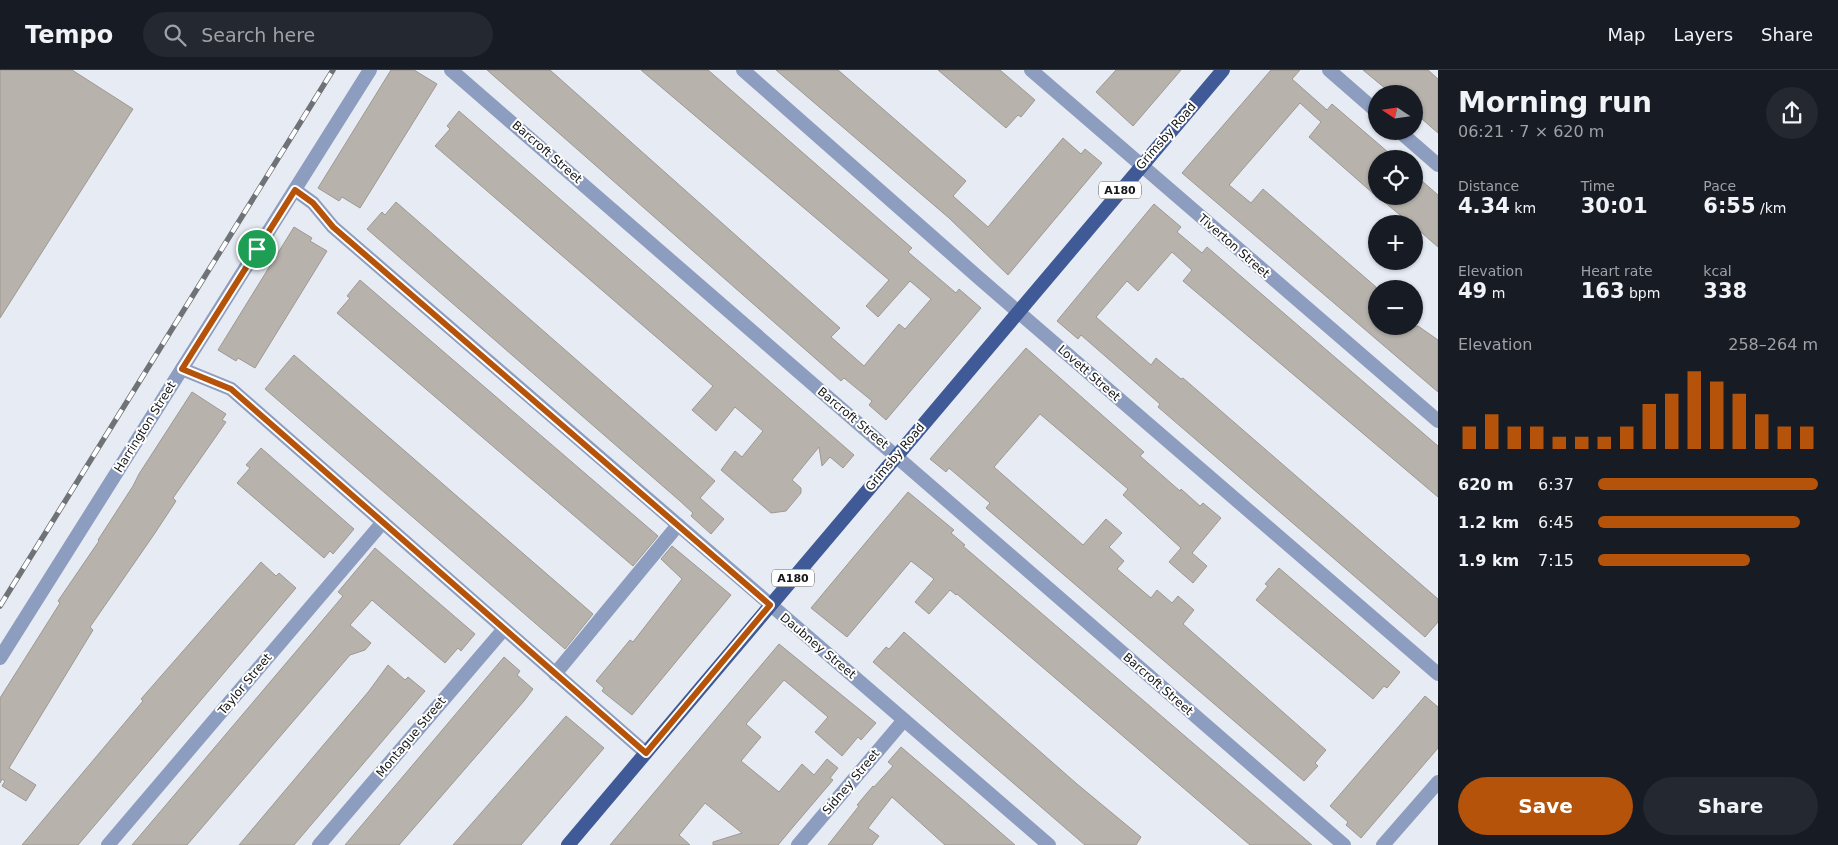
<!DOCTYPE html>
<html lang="en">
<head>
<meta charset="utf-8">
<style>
  :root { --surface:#171b24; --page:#242831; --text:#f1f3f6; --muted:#9ea1a6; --line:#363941; --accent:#b45309 }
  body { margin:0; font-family:"DejaVu Sans",sans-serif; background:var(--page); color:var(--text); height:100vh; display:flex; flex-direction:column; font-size:19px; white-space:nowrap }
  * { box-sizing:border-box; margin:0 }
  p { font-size:16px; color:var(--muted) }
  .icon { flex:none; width:28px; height:28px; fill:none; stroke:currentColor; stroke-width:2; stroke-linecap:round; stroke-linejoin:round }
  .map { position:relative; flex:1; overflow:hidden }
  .panel { display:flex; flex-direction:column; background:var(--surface); width:400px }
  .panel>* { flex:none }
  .needle { width:32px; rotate:283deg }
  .buttons { position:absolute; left:1368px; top:15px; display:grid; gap:10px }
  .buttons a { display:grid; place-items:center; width:55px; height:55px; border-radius:50%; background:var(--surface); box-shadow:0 1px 4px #0004; font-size:25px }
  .pin { position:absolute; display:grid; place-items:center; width:42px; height:42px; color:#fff; margin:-21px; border:2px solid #fff; border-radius:50%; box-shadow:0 1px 5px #0007 }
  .round { display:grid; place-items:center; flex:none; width:52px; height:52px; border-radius:26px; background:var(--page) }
  .overview { display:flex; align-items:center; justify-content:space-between; height:85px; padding:0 20px }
  h1 { font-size:28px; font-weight:600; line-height:38px }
  .figures { display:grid; grid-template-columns:repeat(3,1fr); gap:8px; height:85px; padding:5px 20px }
  .figures div { display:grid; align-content:center }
  .figures b { font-size:21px; font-weight:600 }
  .figures small { font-size:14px; font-weight:400 }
  .figures p { font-size:14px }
  .chart { height:140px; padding:10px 20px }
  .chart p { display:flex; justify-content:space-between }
  .chart svg { width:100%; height:90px; margin-top:5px; stroke:var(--accent); stroke-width:6 }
  .primary-button { display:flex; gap:10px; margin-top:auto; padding:10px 20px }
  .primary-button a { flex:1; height:58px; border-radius:30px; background:var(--accent); color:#fff; font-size:20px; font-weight:600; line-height:58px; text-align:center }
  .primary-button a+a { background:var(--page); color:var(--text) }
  ul { padding:0 20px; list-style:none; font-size:16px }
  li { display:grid; grid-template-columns:80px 60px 1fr; align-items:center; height:38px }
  li i { height:12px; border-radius:6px; background:var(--accent) }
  header { display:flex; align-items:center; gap:30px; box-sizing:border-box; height:70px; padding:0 25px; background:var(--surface); border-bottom:1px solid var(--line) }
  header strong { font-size:24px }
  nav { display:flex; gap:28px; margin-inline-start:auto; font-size:18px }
  .search { width:350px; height:45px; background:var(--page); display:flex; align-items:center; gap:12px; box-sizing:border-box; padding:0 18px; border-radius:28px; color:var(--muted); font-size:19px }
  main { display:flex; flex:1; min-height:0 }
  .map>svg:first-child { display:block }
  .building { fill:#b7b2ac; stroke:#9e9992 }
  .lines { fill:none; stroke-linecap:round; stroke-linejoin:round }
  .minor { stroke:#8c9dc0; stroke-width:14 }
  .primary { stroke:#3f5a97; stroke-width:14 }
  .rail-casing { stroke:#6f7277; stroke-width:5.5 }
  .rail { stroke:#fff; stroke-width:4; stroke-dasharray:11; stroke-linecap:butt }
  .route-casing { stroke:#fff; stroke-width:10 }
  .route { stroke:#b45309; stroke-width:6 }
  .labels { text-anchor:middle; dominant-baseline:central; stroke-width:4; stroke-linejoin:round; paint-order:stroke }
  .shield { fill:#fff; stroke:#5b5c5e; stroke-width:1 }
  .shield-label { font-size:11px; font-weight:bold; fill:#151619 }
  .street-label { font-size:12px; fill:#151619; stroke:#fff }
</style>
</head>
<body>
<header>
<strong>Tempo</strong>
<div class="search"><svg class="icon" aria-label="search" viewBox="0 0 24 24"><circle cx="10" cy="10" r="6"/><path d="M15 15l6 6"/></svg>Search here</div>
<nav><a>Map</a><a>Layers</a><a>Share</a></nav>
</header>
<main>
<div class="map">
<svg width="1438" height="775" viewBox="0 0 1438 775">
  <rect width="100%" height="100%" fill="#e7ebf3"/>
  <g class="building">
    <path d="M0,0H72L133,39L0,248Z"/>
    <path d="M391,0H414L437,14L360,138L342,127L339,131L318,118Z"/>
    <path d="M487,0H550L840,258L831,267L864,296L899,254L905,259L931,229L910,211L878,247L866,236L889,210L641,0H708L912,178L908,182L956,223L959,219L981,238L886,350L869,335L872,331L844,308L841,311Z"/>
    <path d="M776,0H838L966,111L953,126L988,157L1063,68L1081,84L1085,79L1102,93L1008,205L949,148Z"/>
    <path d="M938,0H1000L1035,30L1021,47L1018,45L1006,58Z"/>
    <path d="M1116,0H1181L1133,56L1096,22Z"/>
    <path d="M1271,0H1300L1292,9L1327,40L1332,34L1396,89H1376V126L1309,67L1321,52L1300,33L1229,115L1251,133L1263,119L1376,217V256H1418L1438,270V322L1182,103Z"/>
    <path d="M1363,0H1428L1438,9V63L1414,42V24H1392Z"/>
    <path d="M459,41L854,385L843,398L830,387L822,396L819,377L792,410L801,418V423L786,441L771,443L721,400L735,381L742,387L763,361L735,337L716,361L692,340L713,316L435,76L450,59L447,56Z"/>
    <path d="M1414,104L1438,125V177L1414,156V154H1411L1377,126H1414Z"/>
    <path d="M396,132L715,411L700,428L724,449L711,464L691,446L693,443L680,431L367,159L382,142L385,145Z"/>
    <path d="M1154,134L1181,157L1177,162L1202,183L1207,177L1438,376V427L1183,211L1192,200L1172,182L1138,221L1127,211L1096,247L1151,295L1156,288L1181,309L1183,308L1438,529V552L1425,567L1158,337L1160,334L1081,265L1078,269L1057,251Z"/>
    <path d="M294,157L312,168L310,171L327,181L255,298L238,288L236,291L218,280Z"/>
    <path d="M360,210L658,466L633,496L337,243L350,228L347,226Z"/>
    <path d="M1026,278L1144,382L1140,386L1180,421L1181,419L1200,436L1203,433L1221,448L1192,483L1207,496L1193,513L1169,492L1181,478L1123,425L1128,419L1040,344L994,397L1083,475L1106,449L1122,463L1109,477L1124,491L1117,499L1151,528L1157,520L1172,533L1178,526L1194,540L1183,554L1326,680L1315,693L1318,696L1304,711L986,438L990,433L949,398L946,402L930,389Z"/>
    <path d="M294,285L593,544L565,579L265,319Z"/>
    <path d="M192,322L226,344L222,350L226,352L173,428L176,431L155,463L90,557L93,560L9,698L36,715L26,731L2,716L5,711L2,709L0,713V628L60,533L58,531L99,471L98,470L133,416L139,404Z"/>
    <path d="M261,378L354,459L333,484L330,481L324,488L237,413L250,398L246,395Z"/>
    <path d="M908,422L954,460L951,463L965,475L963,476L1312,775H1250L957,524L956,525L950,520L929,544L915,532L934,509L911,491L847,567L811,538Z"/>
    <path d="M672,476L731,525L632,645L602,621L604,618L596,611L630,570L633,572L682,509L661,489Z"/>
    <path d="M375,478L475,564L461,581L458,578L445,593L372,530L350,555L371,573L365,580L350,585L187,775H132L343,526L338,522Z"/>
    <path d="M261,492L276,506L279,503L296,518L78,775H22L143,631L141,629Z"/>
    <path d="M1279,498L1400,602L1387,618L1384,616L1373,629L1256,530L1268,516L1265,514Z"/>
    <path d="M904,562L1077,714L1141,767L1136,775H1085L873,592L886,577L889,579Z"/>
    <path d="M779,574L876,653L861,670L858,667L842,686L815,662L828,647L784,610L746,654L761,667L741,691L779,722L802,694L814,705L827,689L838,698L830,708L833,710L793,757L778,775H713V772L742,763L705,733L679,765L690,775H610Z"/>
    <path d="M504,587L520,601L517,605L533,619L524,631L399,775H345Z"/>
    <path d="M388,595L405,610L408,607L425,621L294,775H239L369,621Z"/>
    <path d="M1425,626L1438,637V678L1361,768L1346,755L1348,752L1330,736Z"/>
    <path d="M566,646L604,678L521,775H453Z"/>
    <path d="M901,677L962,729L1015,775H945L892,727L868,758L879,766L872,775H828L859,736L857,735L873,716L874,717L893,696L888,692Z"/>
  </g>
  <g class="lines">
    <g class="minor">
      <path d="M451,0L1344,775"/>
      <path d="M743,0L979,208L1438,604"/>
      <path d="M1031,0L1438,351"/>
      <path d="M1329,0L1376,41"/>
      <path d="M1399,61L1438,95"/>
      <path d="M295,120L313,133L333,157L1049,775"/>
      <path d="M182,299L231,319L646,683"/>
      <path d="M0,588L370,0"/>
      <path d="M555,604L678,455"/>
      <path d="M108,775L383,452"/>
      <path d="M319,775L504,559"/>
      <path d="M798,775L904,650"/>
      <path d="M1383,775L1438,712"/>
    </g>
    <path class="primary" d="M568,775L1223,0"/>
    <defs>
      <path id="rail" d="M0,536L333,0"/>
    </defs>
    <use href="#rail" class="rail-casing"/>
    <use href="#rail" class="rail"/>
  </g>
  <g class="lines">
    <defs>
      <path id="route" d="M295,120L313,133L333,157L770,535L646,683L231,319L182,299Z"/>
    </defs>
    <use href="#route" class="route-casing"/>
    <use href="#route" class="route"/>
  </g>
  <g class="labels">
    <g class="shield">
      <rect x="1099" y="111.5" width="42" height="17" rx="4"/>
      <rect x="772" y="499.5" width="42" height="17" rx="4"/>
    </g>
    <g class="shield-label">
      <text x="1120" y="120">A180</text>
      <text x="793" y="508">A180</text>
    </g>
    <g class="street-label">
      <text transform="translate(1166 66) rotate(-49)">Grimsby Road</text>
      <text transform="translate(547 82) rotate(41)">Barcroft Street</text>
      <text transform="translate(1234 176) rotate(41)">Tiverton Street</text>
      <text transform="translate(1089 303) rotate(41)">Lovett Street</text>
      <text transform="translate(853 348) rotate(40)">Barcroft Street</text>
      <text transform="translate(145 357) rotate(-58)">Harrington Street</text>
      <text transform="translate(895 387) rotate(-50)">Grimsby Road</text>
      <text transform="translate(818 576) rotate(40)">Daubney Street</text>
      <text transform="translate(245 614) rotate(-50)">Taylor Street</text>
      <text transform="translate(1158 614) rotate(41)">Barcroft Street</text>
      <text transform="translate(411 667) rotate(-50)">Montague Street</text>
      <text transform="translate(851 712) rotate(-50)">Sidney Street</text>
    </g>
  </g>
</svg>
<div class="buttons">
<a><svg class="needle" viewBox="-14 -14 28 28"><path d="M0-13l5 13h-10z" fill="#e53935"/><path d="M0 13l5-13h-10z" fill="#9ea1a6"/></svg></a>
<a><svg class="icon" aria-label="locate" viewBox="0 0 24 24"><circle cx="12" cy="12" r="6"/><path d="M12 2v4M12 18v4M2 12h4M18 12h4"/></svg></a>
<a>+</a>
<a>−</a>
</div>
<div class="pin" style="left:257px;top:179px;background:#1e9e55"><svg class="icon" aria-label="arrive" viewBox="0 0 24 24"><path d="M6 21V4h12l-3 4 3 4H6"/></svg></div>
</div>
<section class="panel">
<div class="overview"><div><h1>Morning run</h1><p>06:21 · 7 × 620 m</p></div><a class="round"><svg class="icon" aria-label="share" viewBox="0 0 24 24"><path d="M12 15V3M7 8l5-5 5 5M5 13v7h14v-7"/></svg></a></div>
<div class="figures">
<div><p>Distance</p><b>4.34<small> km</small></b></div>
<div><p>Time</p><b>30:01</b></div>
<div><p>Pace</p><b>6:55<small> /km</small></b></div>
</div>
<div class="figures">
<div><p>Elevation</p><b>49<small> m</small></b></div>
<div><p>Heart rate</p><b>163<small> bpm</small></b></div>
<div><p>kcal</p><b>338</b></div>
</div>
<div class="chart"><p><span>Elevation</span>258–264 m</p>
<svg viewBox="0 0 160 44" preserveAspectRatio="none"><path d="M5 44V33M15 44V27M25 44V33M35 44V33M45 44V38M55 44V38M65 44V38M75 44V33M85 44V22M95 44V17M105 44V6M115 44V11M125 44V17M135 44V27M145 44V33M155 44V33"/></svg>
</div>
<ul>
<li><b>620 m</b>6:37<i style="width:100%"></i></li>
<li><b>1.2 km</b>6:45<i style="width:92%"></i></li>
<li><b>1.9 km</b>7:15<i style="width:69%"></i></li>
</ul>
<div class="primary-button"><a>Save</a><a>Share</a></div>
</section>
</main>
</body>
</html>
